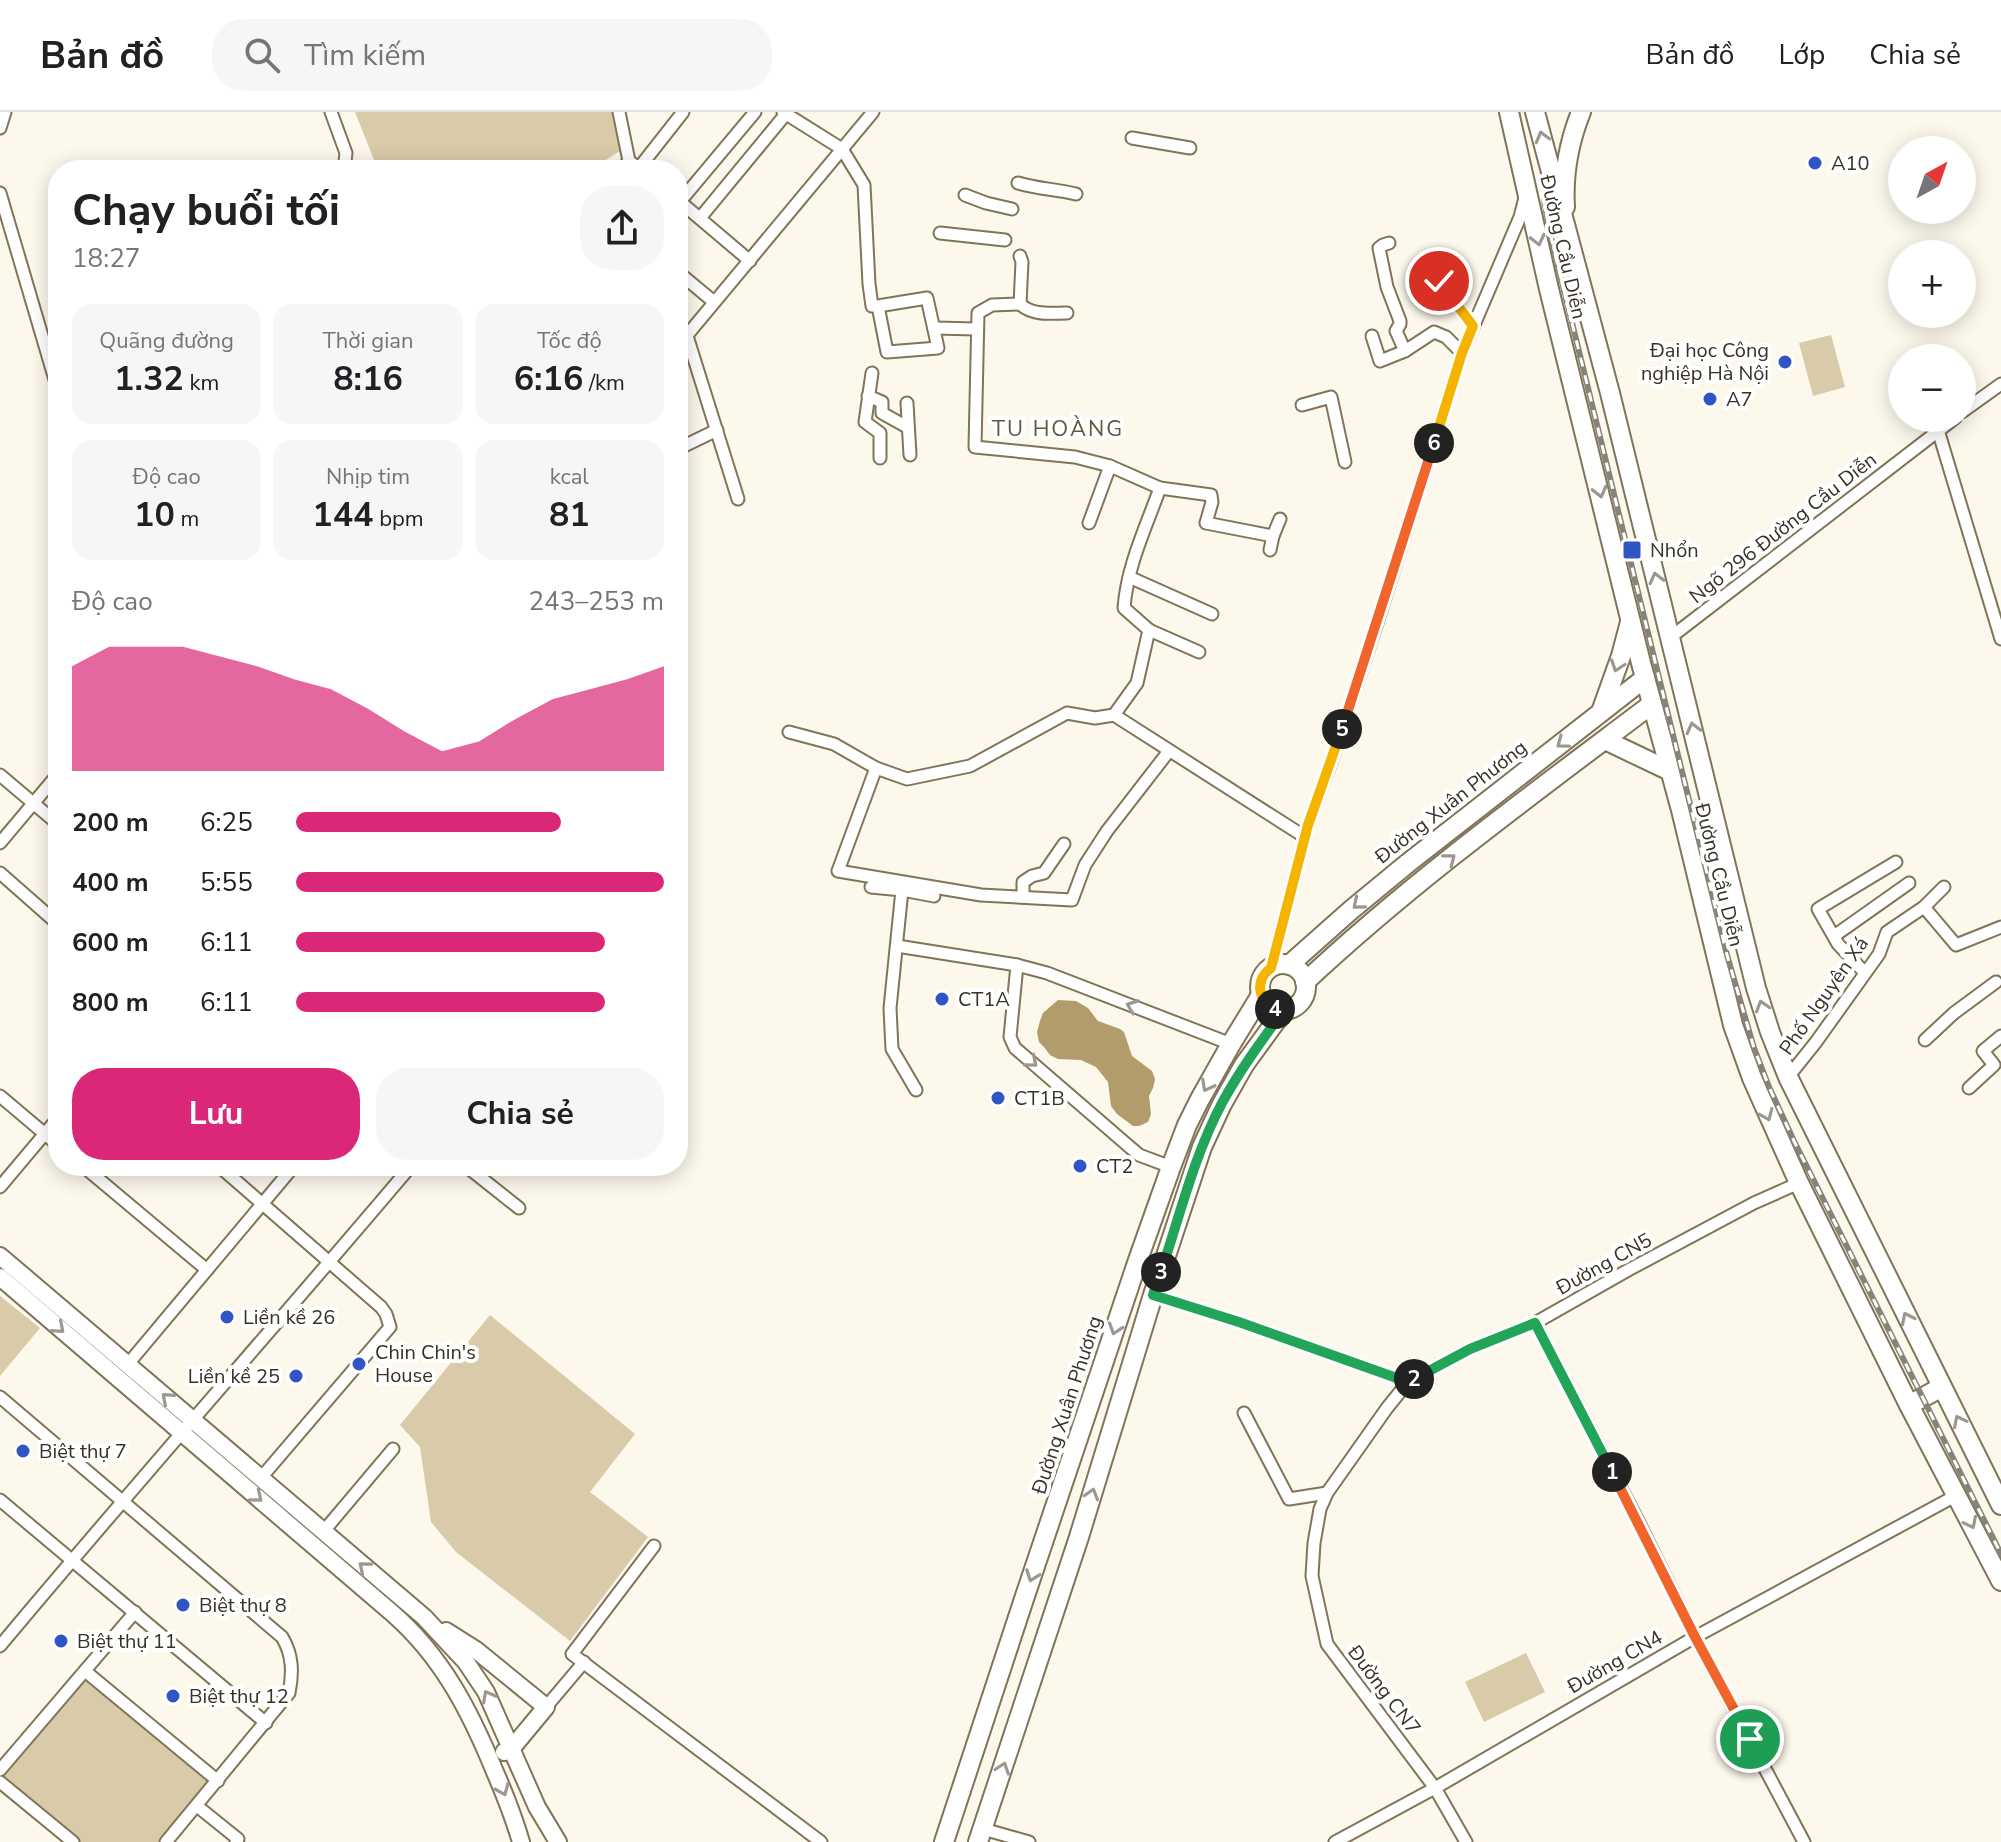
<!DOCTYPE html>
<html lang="vi">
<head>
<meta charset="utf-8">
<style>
  :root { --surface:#fff; --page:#f6f6f6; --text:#202124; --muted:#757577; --line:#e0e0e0; --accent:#db2777 }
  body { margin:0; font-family:"Nunito Sans",sans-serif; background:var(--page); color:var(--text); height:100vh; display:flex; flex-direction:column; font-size:30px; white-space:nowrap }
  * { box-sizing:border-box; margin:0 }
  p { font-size:26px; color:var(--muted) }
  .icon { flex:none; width:44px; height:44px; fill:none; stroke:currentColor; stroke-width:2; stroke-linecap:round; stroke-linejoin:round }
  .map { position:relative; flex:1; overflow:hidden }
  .sheet { position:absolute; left:48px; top:48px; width:640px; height:1016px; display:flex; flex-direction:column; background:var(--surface); border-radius:32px; box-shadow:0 4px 20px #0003 }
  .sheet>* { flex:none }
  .needle { width:52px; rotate:40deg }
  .tools { position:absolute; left:1888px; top:24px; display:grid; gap:16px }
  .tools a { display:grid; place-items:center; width:88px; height:88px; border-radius:50%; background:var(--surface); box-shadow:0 4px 20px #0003; font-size:40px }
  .pin { position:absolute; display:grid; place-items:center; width:68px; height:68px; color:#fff; margin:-34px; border:4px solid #fff; border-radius:50%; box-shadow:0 2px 8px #0007 }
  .km { position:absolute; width:40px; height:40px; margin:-20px; border-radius:50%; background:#222; color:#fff; font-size:22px; line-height:40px; text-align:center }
  .round { display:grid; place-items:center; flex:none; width:84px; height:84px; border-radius:32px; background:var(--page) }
  .summary { display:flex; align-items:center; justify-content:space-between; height:136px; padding:0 24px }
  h1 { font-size:44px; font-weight:700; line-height:60px }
  .figures { display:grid; grid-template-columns:repeat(3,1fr); gap:12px; height:136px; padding:8px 24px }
  .figures div { display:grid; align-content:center; border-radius:20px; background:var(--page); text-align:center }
  .figures b { font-size:34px; font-weight:700 }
  .figures small { font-size:22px; font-weight:400 }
  .figures p { font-size:22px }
  .chart { height:224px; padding:16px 24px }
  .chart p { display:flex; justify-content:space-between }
  .chart svg { width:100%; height:144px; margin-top:8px; fill:var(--accent); opacity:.7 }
  .cta { display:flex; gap:16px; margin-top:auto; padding:16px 24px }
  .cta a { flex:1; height:92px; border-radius:32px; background:var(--accent); color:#fff; font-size:32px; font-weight:700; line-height:92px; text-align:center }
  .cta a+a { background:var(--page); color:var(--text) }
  ul { padding:0 24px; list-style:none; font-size:26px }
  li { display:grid; grid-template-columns:128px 96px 1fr; align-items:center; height:60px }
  li i { height:20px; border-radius:10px; background:var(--accent) }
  header { display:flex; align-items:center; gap:48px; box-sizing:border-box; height:112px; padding:0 40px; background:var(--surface); border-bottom:2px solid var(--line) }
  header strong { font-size:38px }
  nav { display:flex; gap:44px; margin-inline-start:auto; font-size:28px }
  .search { width:560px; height:72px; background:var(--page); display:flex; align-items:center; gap:20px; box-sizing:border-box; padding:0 28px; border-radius:32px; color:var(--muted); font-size:30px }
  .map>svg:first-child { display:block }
  .green { fill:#d9caa9 }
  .water { fill:#b29c6b }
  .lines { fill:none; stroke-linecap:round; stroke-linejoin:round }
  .minor-casing { stroke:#817458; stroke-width:15 }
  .secondary-casing { stroke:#817458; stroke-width:20 }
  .primary-casing { stroke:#817458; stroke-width:22 }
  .trunk-casing { stroke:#817458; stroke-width:22 }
  .minor { stroke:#fff; stroke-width:11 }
  .secondary { stroke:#fff; stroke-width:16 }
  .primary { stroke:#fff; stroke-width:18 }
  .trunk { stroke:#fff; stroke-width:18 }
  .rail-casing { stroke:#888377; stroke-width:6 }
  .rail { stroke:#fff; stroke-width:3; stroke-dasharray:9; stroke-linecap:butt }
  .oneway { stroke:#9b9892 }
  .split-1-casing { stroke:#fff; stroke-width:16 }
  .split-2-casing { stroke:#fff; stroke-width:16 }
  .split-3-casing { stroke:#fff; stroke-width:16 }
  .split-4-casing { stroke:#fff; stroke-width:16 }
  .split-5-casing { stroke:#fff; stroke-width:16 }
  .split-6-casing { stroke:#fff; stroke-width:16 }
  .split-7-casing { stroke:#fff; stroke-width:16 }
  .split-1 { stroke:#f0652b; stroke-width:10 }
  .split-2 { stroke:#22a559; stroke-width:10 }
  .split-3 { stroke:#22a559; stroke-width:10 }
  .split-4 { stroke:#22a559; stroke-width:10 }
  .split-5 { stroke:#f5b400; stroke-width:10 }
  .split-6 { stroke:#f0652b; stroke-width:10 }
  .split-7 { stroke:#f5b400; stroke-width:10 }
  .poi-dot { fill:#3255c5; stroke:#fff; stroke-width:3 }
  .labels { text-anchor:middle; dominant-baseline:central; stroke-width:8; stroke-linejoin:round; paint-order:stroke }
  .poi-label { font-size:20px; fill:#373126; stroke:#fff; text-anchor:start }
  .street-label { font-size:20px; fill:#373126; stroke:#fff }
  .neighbourhood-label { font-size:22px; letter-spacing:2px; fill:#62563b; stroke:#fff }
</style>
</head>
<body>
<header>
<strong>Bản đồ</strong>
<div class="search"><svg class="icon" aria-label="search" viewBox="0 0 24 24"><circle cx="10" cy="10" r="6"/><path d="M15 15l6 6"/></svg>Tìm kiếm</div>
<nav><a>Bản đồ</a><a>Lớp</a><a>Chia sẻ</a></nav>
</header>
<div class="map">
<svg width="2001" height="1730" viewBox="0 0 2001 1730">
  <rect width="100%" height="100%" fill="#fdf8ec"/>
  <g class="green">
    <path d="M355,0H612L623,37L590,58H378Z"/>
    <path d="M1831,223L1845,275L1813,284L1799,231Z"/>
    <path d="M0,1184L40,1216L0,1264Z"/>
    <path d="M490,1203L635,1322L590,1380L648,1425L570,1529L456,1440L431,1410L420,1335L400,1313Z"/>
    <path d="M1526,1541L1545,1580L1484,1610L1465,1570Z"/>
    <path d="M85,1559L218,1669L166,1730H71L0,1670V1658Z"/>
  </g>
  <path class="water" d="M1058,888L1076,889L1088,896L1098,909L1120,917L1124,920L1132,944L1152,959L1155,967L1153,976L1149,984L1151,1002L1148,1010L1139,1014H1133L1117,1002L1111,994L1108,970L1096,955L1081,948L1058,947L1050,943L1044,935L1039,930L1037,920L1040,909L1043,901Z"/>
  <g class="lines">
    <defs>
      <g id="minor">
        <path d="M331,0L346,41L344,58"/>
        <path d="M619,0L629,49L641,58"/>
        <path d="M783,0L842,37L864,73L869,172L872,194H878L887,240L938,236L927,186L878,194"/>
        <path d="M0,16L5,0"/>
        <path d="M1132,26L1190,36"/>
        <path d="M639,56L683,0"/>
        <path d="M621,58L629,49"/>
        <path d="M1018,71C1037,77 1056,77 1076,82"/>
        <path d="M0,81L58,278"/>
        <path d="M965,83L986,91L1012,97"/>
        <path d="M678,88L750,149"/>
        <path d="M678,92L755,0"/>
        <path d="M700,106L785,3"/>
        <path d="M940,121L1005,128"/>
        <path d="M1389,131L1383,133L1379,136L1387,175L1400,209V212L1396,219L1405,239"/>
        <path d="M678,160L714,190"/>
        <path d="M1430,171L1440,170L1473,214"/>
        <path d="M1020,192L992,193L978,201L975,335L1075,345L1110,354L1160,376L1211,383L1212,390L1206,411L1273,424L1270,438"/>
        <path d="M1020,192C1033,204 1051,201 1067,201"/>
        <path d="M1020,192L1022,150L1020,144"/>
        <path d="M934,216L977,217"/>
        <path d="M687,224L738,387"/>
        <path d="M1372,224L1380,249L1405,239L1434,220L1446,225L1462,241"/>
        <path d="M678,234L873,0"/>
        <path d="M872,261L865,310L880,321V346"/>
        <path d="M868,284L882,290V301L907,315"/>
        <path d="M907,291L910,343"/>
        <path d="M1302,293L1331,285L1345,350"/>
        <path d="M1962,300L2001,272"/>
        <path d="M1938,318L2001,527"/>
        <path d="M684,334L717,318"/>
        <path d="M1089,411L1110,354"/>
        <path d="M1273,424L1280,407"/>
        <path d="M1129,465L1212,502"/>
        <path d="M1149,518L1199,540"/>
        <path d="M1671,525L1955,306"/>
        <path d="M1114,603L1095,606L1067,601L970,654L907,667L876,656L838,759L981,783L1072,788L1085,753L1107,719L1169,639"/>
        <path d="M1114,603L1137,571L1149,518L1124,496C1127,454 1146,415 1160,376"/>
        <path d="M1114,603L1305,725"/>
        <path d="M789,620L834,632L876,656"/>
        <path d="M0,663L58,712"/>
        <path d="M0,731L58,662"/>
        <path d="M0,761L58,812"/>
        <path d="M871,775L902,778L934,784"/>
        <path d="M902,778L890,896L892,937L916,978"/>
        <path d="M1023,785V770L1032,764L1044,761L1064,732"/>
        <path d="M1924,795L1944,775"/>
        <path d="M1834,824L1909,771"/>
        <path d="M897,834L1017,853L1047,861L1231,932"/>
        <path d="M1017,853L1010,925L1015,936L1139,1043L1171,1055"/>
        <path d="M1271,856L1308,713L1331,650L1377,511L1462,241L1520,105L1525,86"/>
        <path d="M1865,861L1838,832L1818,797L1896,750"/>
        <path d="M1925,928L1954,901L1996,870"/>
        <path d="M1788,965L1816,930L1879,842L1887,820L1924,795L1956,833L2001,815"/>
        <path d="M1969,976L1994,953L1983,939L2001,924"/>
        <path d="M0,984L58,1033"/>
        <path d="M83,1054L207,1158"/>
        <path d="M219,1054L381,1195L386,1202L390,1215L260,1367"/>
        <path d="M466,1054L519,1096"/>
        <path d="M0,1075L58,1006"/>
        <path d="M1153,1183L1239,1210L1408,1270"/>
        <path d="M1535,1211L1637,1407L1695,1525L1804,1730"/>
        <path d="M128,1252L294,1054"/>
        <path d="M0,1285L282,1525C293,1543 293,1561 289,1581L166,1730"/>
        <path d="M1244,1301L1289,1387L1327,1381"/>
        <path d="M0,1388L266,1611"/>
        <path d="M323,1420L393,1337"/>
        <path d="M654,1434L572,1542L821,1730"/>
        <path d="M0,1534C135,1372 275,1215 411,1054"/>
        <path d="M85,1559L218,1669"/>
        <path d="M546,1595L584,1550"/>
        <path d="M0,1658L135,1500"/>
        <path d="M0,1670L73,1730"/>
        <path d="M197,1694L238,1727L236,1730"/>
        <path d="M983,1717L1029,1730"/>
        <path d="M1335,1730L1435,1676L1695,1525L1957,1383"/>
        <path d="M1466,1730L1435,1676L1327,1532L1312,1464L1314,1431L1320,1397L1327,1381L1387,1296L1408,1270L1470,1237L1535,1211L1630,1157L1754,1091L1799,1071"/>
      </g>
      <g id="secondary">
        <path d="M0,1144L424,1505L466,1550L486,1580L537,1695L558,1730"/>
        <path d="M0,1165L391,1500C442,1544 470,1599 495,1660C505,1683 514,1706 521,1730"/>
        <path d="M446,1519L476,1538L546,1595L512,1636L504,1640"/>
      </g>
      <g id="primary">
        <path d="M1565,95C1563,62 1569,30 1581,0"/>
        <circle cx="1283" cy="875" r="23"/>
        <path d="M1289,853L1351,798L1408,751L1645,566"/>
        <path d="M1305,870C1413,769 1534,681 1652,592"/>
        <path d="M944,1730L1024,1487L1138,1148L1171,1055L1187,1013L1200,987L1231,932L1261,883"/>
        <path d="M978,1730L1079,1425L1153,1183L1202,1035L1222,992L1244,953L1284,898"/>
      </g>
      <g id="trunk">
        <path d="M1509,0L1549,177L1641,551L1681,698L1733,913L1752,966L1799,1071L1909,1293L2001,1469"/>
        <path d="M1535,0L1610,281L1756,876L1770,920L1788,965L2001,1393"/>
        <path d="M1601,600L1621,544L1630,510"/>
        <path d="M1605,628L1670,659"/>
        <path d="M1909,1293L1942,1275"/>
      </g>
    </defs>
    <use href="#minor" class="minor-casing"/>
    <use href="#secondary" class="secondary-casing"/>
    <use href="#primary" class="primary-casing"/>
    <use href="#trunk" class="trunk-casing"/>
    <use href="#minor" class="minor"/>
    <use href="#secondary" class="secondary"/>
    <use href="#primary" class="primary"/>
    <use href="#trunk" class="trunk"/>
    <defs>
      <path id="rail" d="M1544,88L1550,121L1727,843L1754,936L1769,975L1794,1029L2001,1442"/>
    </defs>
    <use href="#rail" class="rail-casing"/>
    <use href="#rail" class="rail"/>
  </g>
  <defs><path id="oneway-chevron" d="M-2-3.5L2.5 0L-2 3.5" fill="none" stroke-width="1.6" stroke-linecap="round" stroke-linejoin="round" transform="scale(2)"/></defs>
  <g class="oneway">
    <use href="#oneway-chevron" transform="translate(1542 25) rotate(-105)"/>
    <use href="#oneway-chevron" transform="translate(1538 128) rotate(77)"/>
    <use href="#oneway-chevron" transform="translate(1600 380) rotate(76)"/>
    <use href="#oneway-chevron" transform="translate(1656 466) rotate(-104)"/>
    <use href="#oneway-chevron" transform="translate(1617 554) rotate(109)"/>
    <use href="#oneway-chevron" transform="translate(1693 616) rotate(-104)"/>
    <use href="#oneway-chevron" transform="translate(1562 631) rotate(143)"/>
    <use href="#oneway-chevron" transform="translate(1450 747) rotate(-38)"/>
    <use href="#oneway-chevron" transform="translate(1358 792) rotate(140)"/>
    <use href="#oneway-chevron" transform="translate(1132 894) rotate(-159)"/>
    <use href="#oneway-chevron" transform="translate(1762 894) rotate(-107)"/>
    <use href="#oneway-chevron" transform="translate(1032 950) rotate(40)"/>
    <use href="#oneway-chevron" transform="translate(1207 974) rotate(118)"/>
    <use href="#oneway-chevron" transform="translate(1767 1003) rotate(67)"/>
    <use href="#oneway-chevron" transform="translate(1907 1206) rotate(-116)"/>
    <use href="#oneway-chevron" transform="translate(59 1216) rotate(41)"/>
    <use href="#oneway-chevron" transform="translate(1115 1217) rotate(108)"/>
    <use href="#oneway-chevron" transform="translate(167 1286) rotate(-139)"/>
    <use href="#oneway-chevron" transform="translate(1959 1309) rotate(-117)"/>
    <use href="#oneway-chevron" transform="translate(1092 1382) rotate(-73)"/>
    <use href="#oneway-chevron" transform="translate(257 1385) rotate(40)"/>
    <use href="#oneway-chevron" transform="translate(1971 1411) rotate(63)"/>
    <use href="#oneway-chevron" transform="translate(364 1455) rotate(-140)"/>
    <use href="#oneway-chevron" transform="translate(1032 1464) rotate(110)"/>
    <use href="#oneway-chevron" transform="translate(488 1584) rotate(-118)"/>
    <use href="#oneway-chevron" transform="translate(1003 1656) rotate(-71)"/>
    <use href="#oneway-chevron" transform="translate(503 1678) rotate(67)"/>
  </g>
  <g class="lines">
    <defs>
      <path id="split-1" d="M1612,1360L1695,1525L1750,1627"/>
      <path id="split-2" d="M1414,1267L1470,1237L1535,1211L1612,1360"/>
      <path id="split-3" d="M1161,1160L1153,1183L1239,1210L1408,1270L1414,1267"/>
      <path id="split-4" d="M1161,1160C1180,1103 1194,1044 1222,991C1240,958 1262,928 1284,898L1275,897"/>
      <path id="split-5" d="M1275,897C1257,887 1255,868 1271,856L1308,713L1342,617"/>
      <path id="split-6" d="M1342,617L1434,331"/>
      <path id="split-7" d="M1434,331L1462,241L1473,214L1439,169"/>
    </defs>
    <use href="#split-1" class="split-1-casing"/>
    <use href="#split-2" class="split-2-casing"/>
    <use href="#split-3" class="split-3-casing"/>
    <use href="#split-4" class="split-4-casing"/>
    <use href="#split-5" class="split-5-casing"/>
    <use href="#split-6" class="split-6-casing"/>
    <use href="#split-7" class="split-7-casing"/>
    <use href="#split-1" class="split-1"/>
    <use href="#split-2" class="split-2"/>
    <use href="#split-3" class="split-3"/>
    <use href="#split-4" class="split-4"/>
    <use href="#split-5" class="split-5"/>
    <use href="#split-6" class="split-6"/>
    <use href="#split-7" class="split-7"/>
  </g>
  <g class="poi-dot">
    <circle cx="1815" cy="51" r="8"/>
    <circle cx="1785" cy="250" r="8"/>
    <circle cx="1710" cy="287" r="8"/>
    <rect x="1622" y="428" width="20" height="20" rx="4"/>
    <circle cx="942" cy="887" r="8"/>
    <circle cx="998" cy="986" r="8"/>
    <circle cx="1080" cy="1054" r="8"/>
    <circle cx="227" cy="1205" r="8"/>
    <circle cx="359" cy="1252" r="8"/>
    <circle cx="296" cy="1264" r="8"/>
    <circle cx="23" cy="1339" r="8"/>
    <circle cx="183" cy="1493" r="8"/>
    <circle cx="61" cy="1529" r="8"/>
    <circle cx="173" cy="1584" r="8"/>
  </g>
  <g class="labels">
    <g class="poi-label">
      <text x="1831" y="51">A10</text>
      <text x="1769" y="238" text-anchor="end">Đại học Công<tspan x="1769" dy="23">nghiệp Hà Nội</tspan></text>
      <text x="1726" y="287">A7</text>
      <text x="1650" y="438">Nhổn</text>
      <text x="958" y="887">CT1A</text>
      <text x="1014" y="986">CT1B</text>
      <text x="1096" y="1054">CT2</text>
      <text x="243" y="1205">Liền kề 26</text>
      <text x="375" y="1240">Chin Chin's<tspan x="375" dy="23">House</tspan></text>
      <text x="280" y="1264" text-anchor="end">Liền kề 25</text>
      <text x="39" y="1339">Biệt thự 7</text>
      <text x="199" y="1493">Biệt thự 8</text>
      <text x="77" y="1529">Biệt thự 11</text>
      <text x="189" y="1584">Biệt thự 12</text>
    </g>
    <g class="street-label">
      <text transform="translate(1563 135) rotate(77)">Đường Cầu Diễn</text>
      <text transform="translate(1783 416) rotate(-38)">Ngõ 296 Đường Cầu Diễn</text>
      <text transform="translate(1451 690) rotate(-38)">Đường Xuân Phương</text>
      <text transform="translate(1719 763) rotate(76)">Đường Cầu Diễn</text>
      <text transform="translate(1824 884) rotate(-55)">Phố Nguyên Xá</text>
      <text transform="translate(1604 1152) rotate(-29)">Đường CN5</text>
      <text transform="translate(1067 1293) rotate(-72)">Đường Xuân Phương</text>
      <text transform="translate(1615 1550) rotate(-30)">Đường CN4</text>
      <text transform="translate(1384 1578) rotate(53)">Đường CN7</text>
    </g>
    <g class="neighbourhood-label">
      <text x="1058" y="317">TU HOÀNG</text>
    </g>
  </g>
</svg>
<div class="tools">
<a><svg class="needle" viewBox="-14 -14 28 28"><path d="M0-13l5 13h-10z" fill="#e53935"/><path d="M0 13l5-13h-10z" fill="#757577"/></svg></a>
<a>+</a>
<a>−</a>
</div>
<div class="pin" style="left:1750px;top:1627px;background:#1e9e55"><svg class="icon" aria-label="arrive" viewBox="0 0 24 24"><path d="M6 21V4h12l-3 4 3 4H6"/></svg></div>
<div class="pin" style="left:1439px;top:169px;background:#d93025"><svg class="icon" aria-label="check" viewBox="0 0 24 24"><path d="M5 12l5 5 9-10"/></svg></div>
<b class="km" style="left:1612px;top:1360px">1</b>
<b class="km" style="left:1414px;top:1267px">2</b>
<b class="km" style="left:1161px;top:1160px">3</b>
<b class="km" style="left:1275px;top:897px">4</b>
<b class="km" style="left:1342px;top:617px">5</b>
<b class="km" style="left:1434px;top:331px">6</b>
<section class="sheet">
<div class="summary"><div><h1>Chạy buổi tối</h1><p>18:27</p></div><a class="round"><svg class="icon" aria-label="share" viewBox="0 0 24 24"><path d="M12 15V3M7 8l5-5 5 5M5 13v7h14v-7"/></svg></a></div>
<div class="figures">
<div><p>Quãng đường</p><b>1.32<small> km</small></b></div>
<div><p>Thời gian</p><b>8:16</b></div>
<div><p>Tốc độ</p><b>6:16<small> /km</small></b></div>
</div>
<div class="figures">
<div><p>Độ cao</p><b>10<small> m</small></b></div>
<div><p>Nhịp tim</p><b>144<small> bpm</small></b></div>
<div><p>kcal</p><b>81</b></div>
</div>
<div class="chart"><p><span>Độ cao</span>243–253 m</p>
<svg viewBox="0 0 160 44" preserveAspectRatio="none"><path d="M0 44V12L10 6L20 6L30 6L40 9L50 12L60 16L70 19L80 25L90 32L100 38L110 35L120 28L130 22L140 19L150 16L160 12V44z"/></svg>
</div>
<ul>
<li><b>200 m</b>6:25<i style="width:72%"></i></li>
<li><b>400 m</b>5:55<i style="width:100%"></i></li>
<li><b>600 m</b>6:11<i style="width:84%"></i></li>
<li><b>800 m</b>6:11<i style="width:84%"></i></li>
</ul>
<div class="cta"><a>Lưu</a><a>Chia sẻ</a></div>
</section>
</div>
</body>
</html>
